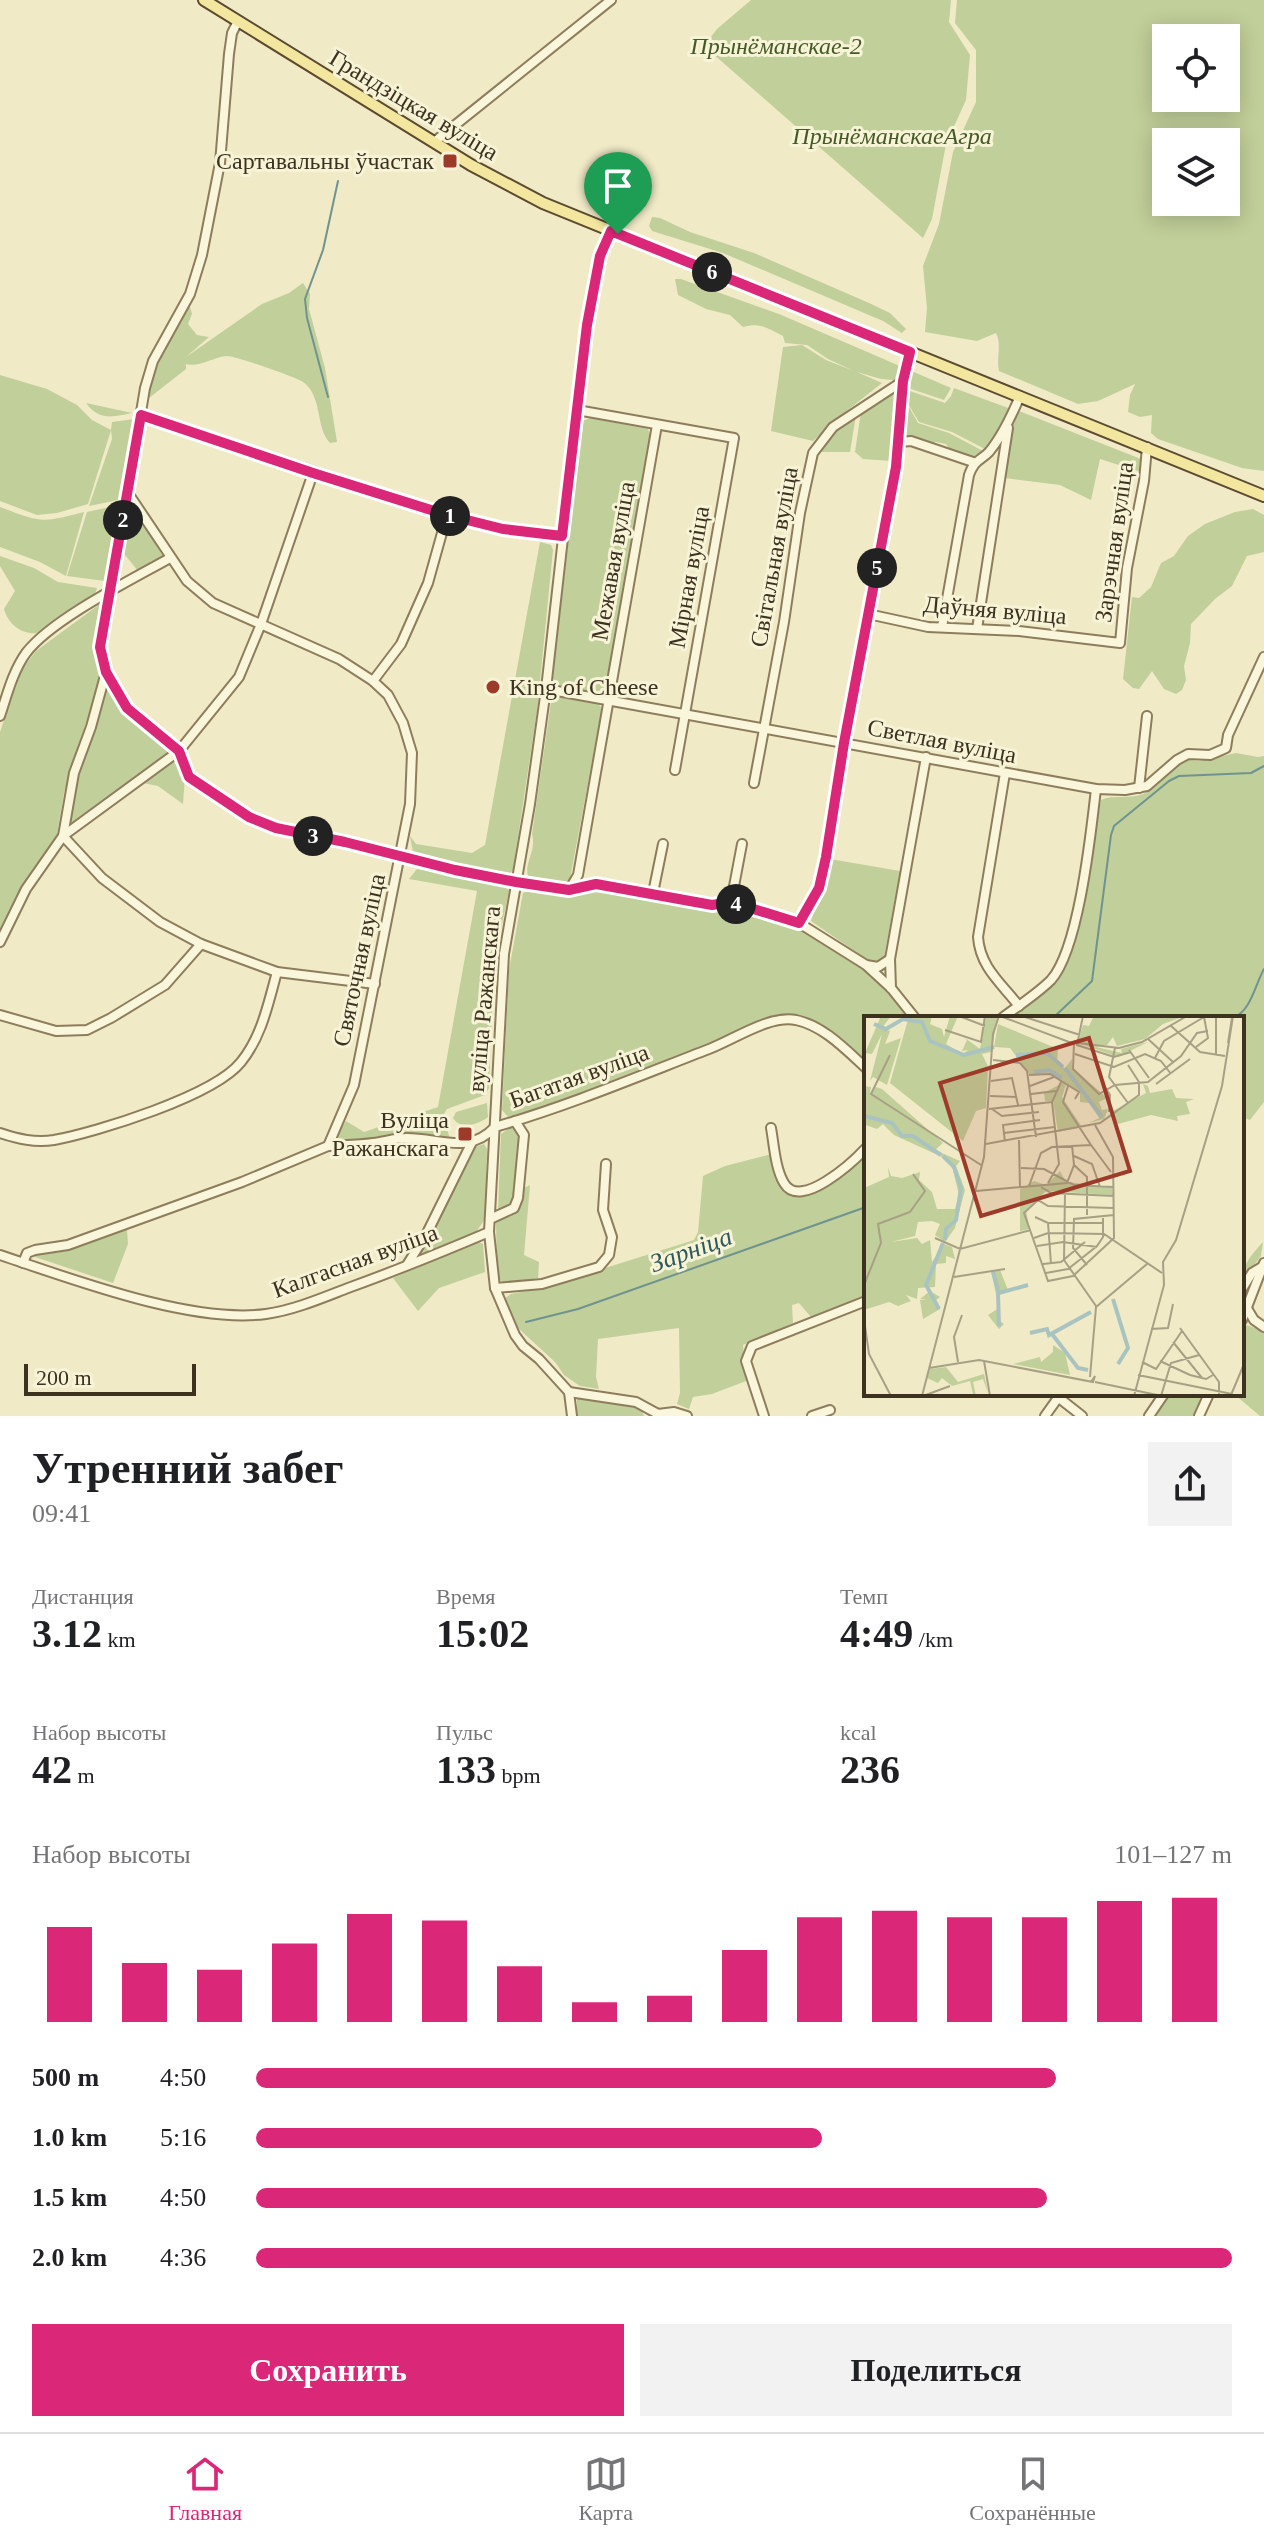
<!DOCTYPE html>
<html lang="ru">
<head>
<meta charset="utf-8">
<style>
  :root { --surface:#fff; --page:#f2f2f2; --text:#202124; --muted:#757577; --line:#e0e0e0; --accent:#db2777 }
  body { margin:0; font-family:Georgia,serif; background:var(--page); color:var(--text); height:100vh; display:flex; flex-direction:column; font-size:30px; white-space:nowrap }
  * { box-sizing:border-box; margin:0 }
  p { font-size:26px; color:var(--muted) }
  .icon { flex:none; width:44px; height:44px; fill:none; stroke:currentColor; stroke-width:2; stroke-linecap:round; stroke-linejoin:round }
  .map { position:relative; height:1416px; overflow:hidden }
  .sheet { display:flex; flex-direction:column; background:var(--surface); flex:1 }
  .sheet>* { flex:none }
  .controls { position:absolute; left:1152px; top:24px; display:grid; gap:16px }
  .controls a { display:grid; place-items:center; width:88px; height:88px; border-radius:0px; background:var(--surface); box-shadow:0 4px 20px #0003; font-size:40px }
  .scale { position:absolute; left:24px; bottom:20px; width:172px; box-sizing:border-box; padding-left:8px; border:4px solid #3d3220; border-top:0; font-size:22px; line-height:28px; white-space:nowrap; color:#3d3220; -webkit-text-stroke:6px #f7f3d7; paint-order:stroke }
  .pin { position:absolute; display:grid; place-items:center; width:68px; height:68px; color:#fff; margin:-82px -34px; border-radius:50% 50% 50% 0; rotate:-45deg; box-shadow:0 0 8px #0007 }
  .pin .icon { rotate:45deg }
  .km { position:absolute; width:40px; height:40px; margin:-20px; border-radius:50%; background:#222; color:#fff; font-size:22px; line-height:40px; text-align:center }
  .round { display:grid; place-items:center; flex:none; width:84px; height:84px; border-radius:0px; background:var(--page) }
  .headline { display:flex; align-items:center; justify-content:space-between; height:136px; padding:0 32px }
  h1 { font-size:44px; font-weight:800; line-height:60px }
  .metrics { display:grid; grid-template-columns:repeat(3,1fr); gap:12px; height:136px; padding:8px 32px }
  .metrics div { display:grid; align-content:center }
  .metrics b { font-size:40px; font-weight:800 }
  .metrics small { font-size:22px; font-weight:400 }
  .metrics p { font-size:22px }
  .chart { height:224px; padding:16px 32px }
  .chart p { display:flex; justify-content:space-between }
  .chart svg { width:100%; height:144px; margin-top:8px; stroke:var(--accent); stroke-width:6 }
  .button { display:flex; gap:16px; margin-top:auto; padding:16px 32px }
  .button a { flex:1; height:92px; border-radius:0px; background:var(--accent); color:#fff; font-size:32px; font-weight:800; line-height:92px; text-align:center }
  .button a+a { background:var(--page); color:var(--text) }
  ul { padding:0 32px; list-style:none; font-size:26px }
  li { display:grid; grid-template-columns:128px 96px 1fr; align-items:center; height:60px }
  li i { height:20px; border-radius:10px; background:var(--accent) }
  .menu { display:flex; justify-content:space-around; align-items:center; height:112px; border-top:2px solid var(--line); background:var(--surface); font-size:22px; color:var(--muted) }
  .menu a { display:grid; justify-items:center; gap:4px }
  .menu .active { color:var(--accent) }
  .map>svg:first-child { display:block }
  .green { fill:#c1cf9a; fill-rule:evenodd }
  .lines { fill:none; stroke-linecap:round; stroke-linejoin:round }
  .stream { stroke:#6f938f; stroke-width:2 }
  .minor-casing { stroke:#8d7d5c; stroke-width:12 }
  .major-casing { stroke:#5b4a30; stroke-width:14 }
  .minor { stroke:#faf6db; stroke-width:8 }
  .major { stroke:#f3e69f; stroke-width:10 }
  .route-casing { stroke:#fff; stroke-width:16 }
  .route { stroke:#db2777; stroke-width:10 }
  .poi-dot { fill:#9e3a29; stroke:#f7f3d7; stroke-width:3 }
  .labels { text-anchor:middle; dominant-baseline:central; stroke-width:6; stroke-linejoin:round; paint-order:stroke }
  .park-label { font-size:24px; font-style:italic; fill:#455a26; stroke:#f7f3d7 }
  .street-label { font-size:24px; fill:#3d3220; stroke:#f7f3d7 }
  .poi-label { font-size:24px; fill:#3d3220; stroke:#f7f3d7; text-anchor:end }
  .water-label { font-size:26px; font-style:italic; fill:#2f595d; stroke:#f7f3d7 }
  .inset-river { fill:none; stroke:#a9c4c0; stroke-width:4 }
  .inset-road { fill:none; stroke:#a8a084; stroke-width:2 }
  .view { fill:#9e3a29; fill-opacity:0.15; stroke:#9e3a29; stroke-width:4 }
  .inset-edge { fill:none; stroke:#3d3220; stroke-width:4 }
</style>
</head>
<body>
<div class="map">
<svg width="1264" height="1416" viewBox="0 0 1264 1416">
  <rect width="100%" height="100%" fill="#f0eac7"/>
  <g class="green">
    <path d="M751,0H951L949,22L970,55L966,100L946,144L932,219L923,238L704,46L717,29Z"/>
    <path d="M957,0H1264V471L1242,468L1158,439L1151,433L1152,415L1140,417L1128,412L1130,395L1135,384L1098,401L1078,404L999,371C996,359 1002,344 996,333L977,341L925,332L927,308L923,266L939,224L953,152L976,102V50L955,23ZM1226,38V98H1166V38ZM1226,142V202H1166V142Z"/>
    <path d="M652,217L660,218L690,232L754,253L869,303L890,313L906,329L902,333L883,321L723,253L652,231L649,226Z"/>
    <path d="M675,279H681L779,314L951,388L944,400L911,389L893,380L881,379L857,372L882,383L839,417L813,441L771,431L783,347L802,345L826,360L854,371L828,359L807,345L785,343L783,336C768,328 759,322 743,327L730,315L706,309L678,295Z"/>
    <path d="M303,283L310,294L309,309L325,368L337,442L330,443C315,427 323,396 303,382C296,377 235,356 227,356C213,357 199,368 186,364V369L149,398C151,363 172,333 189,303L192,314L188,324L197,335L209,337L186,357L262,304L289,293Z"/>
    <path d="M0,375L47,389L77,405L92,420L111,430L112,422L135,419L122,492L118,500L89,506L112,439L111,430L88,504L57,513L37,515L0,501Z"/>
    <path d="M954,388L1011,409L987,450L952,432L919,422L908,404L907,390L945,403L951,396Z"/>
    <path d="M894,389L897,390L898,399L892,461L863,459L855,452L861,412Z"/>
    <path d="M905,400L918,423L949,433L983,451L972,459L951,451L946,444L936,442L930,444L903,435Z"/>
    <path d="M86,403L132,413C113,417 99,421 86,403Z"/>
    <path d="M1019,411L1141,459V472L1100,459L1091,500L1060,485L1005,478L1012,423Z"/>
    <path d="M856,415L850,452H817L826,439Z"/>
    <path d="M590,418L648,429L650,434L608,690L603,693L561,686L552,678L583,421Z"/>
    <path d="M119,505L112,572L105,581L67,576L87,512Z"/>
    <path d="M0,507C42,523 41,523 84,512L66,576L40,562L0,547Z"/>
    <path d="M129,508L135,510L164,558L138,571L122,551Z"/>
    <path d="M1253,509L1264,515V552L1247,556L1232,586L1215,599L1191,624L1190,643L1184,666L1186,680L1182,690L1176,694L1164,689L1152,671L1139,689L1133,688L1123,679L1132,597L1139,598L1151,587L1161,563L1174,556L1188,536L1205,524L1235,512Z"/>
    <path d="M540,542L551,545L553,550L537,711L513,870L509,875L423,859L413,852L410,836L416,844L472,853L485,845Z"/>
    <path d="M0,556L34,568L58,582L97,588L94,597L43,632C26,637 9,627 4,609L15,591L0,566Z"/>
    <path d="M100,604L105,606L98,649L101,675L64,793L56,840L0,935V732L22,669L36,651Z"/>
    <path d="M109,685L174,749L69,828L76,779L92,740L105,687Z"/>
    <path d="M556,697L597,703L602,708L570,879L567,882H553L528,876C524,862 537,850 532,834L551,702Z"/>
    <path d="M1236,753L1258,757L1264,756V1102L1250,1120L1242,1117V1018H1010L1044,991L1073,941L1083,906L1101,800C1114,794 1131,800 1145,793C1159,787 1172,769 1184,759L1199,761Z"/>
    <path d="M179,756L185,776L183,804L158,786L143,783Z"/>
    <path d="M830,859L900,871L884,958L877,962L866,959L811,921Z"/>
    <path d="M417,869L503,884L509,890L494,964L489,1088L485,1095L447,1109L443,1116L450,1139L338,1142L336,1136L346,1121L364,1132L438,1107L477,891L409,879Z"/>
    <path d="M528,891L572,897L595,892L652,898L707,911L732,906L799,927L865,968L910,1018H866V1064L822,1026L804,1017L775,1016L611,1082L509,1118L502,1110L509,970L523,893Z"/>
    <path d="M487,1103L488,1117C478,1125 460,1130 453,1118L456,1112Z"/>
    <path d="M511,1127L521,1134L512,1202L498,1211L501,1134Z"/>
    <path d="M484,1144L487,1149L485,1219L476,1232L415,1259L429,1239L473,1148Z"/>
    <path d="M772,1154L779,1184L797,1196L814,1192L866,1154V1297L811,1317L799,1303L792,1305L793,1323L743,1345L746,1381L712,1394L693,1397L689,1409L677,1404L680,1393L679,1328L598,1339L596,1377L599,1389L580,1386L564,1375L555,1362L518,1328L505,1298L511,1294L542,1288L694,1240L698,1232L703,1176L725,1166Z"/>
    <path d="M530,1185L524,1255L539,1262L538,1278L504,1283L497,1277L496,1222L516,1211L522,1189Z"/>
    <path d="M127,1229L128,1244L113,1283L32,1256L66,1251Z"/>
    <path d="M479,1242L483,1244L485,1272L439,1288L418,1311L393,1278Z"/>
    <path d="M1263,1242L1261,1256L1242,1281C1242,1265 1252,1254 1263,1242Z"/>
    <path d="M1247,1325L1264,1332V1416H1260L1234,1394H1242V1334Z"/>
    <path d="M1170,1394H1204L1195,1416H1155Z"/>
    <path d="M577,1398L619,1402L641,1409L644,1416H577Z"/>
  </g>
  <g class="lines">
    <g class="stream">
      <path d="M328,397L307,318L305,299L323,250L338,181"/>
      <path d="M1053,1018L1092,981L1111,835L1114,826L1169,781L1179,776L1251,773L1264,766"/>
      <path d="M1233,1018C1251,1011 1255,985 1264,969"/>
      <path d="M526,1322L578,1309L866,1207"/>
    </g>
    <defs>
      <g id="minor">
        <path d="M238,21L232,33L229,54L220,163L202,255L190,294L153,361L145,388L111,592L101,633L100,647L106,672L91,727L74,773L63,836L102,878L160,922L201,944L277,972L375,984"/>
        <path d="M434,142L611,0"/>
        <path d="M577,410L734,438L675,770"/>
        <path d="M141,415L447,515L503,529L562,536"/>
        <path d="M900,442L911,441L973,462"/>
        <path d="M868,614L928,627L1019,631L1120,643L1127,568L1144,481L1147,447"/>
        <path d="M942,627L969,475C975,459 979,462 989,452C1003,435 1012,415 1020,396"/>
        <path d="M977,629L1008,428"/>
        <path d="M106,672L127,708L179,751L189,777L249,817L276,828L345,842L455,870L516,882L569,890L596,884L712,905L731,902L799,923L866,965L891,988L915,1018"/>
        <path d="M373,681L401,644L428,583L447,515"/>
        <path d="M546,689L1096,789L1125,790L1147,786L1177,760L1188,754L1210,755L1226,748L1228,735L1264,657"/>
        <path d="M0,716C7,695 13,671 26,653C52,619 131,580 170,558"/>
        <path d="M1005,773L978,937C980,967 1001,983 1019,1006"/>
        <path d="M754,783L784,622L800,513L813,453L833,427L903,381"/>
        <path d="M1139,788L1147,716"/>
        <path d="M569,890L578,875L657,425"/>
        <path d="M653,893L663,844"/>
        <path d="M731,902L742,844"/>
        <path d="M799,923L819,888L826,857L844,743L896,467L903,381L910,352"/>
        <path d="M0,942L26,889L63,836L179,751L239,677L261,624L313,473"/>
        <path d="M866,965L878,967L890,959"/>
        <path d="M891,988L890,959L926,757"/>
        <path d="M0,1015L56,1031L87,1030L111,1018L165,985L201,944"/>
        <path d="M1002,1018C1018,1006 1037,994 1051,980C1079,949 1091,832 1096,789"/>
        <path d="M771,1128C774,1144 775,1168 784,1183C800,1211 853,1162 866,1148"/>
        <path d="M0,1133C18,1139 35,1143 54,1140C97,1132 214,1096 241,1062C262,1036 268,1004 277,972"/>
        <path d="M328,1146C343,1145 358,1145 373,1143C384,1142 394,1138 405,1138C438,1137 468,1156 495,1127C568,1106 639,1076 709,1049C735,1039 769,1015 796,1020C824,1026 846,1050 866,1068"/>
        <path d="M490,1219L514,1208L518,1198L524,1135L515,1121"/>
        <path d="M0,1255C72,1279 191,1324 266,1314C294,1310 322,1298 348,1288C395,1271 442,1252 489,1232"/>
        <path d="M23,1263L27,1253L35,1250L68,1245L242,1182L328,1146L354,1085L410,804L412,753L403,723L388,695L373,681L339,659L213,603L187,581L128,493"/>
        <path d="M407,1265L427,1233L472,1142"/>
        <path d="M495,1288L542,1284L599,1267L609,1255L612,1237L603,1210L606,1164"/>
        <path d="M1242,1289L1252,1273L1262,1267"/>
        <path d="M1242,1300L1254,1320L1264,1327"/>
        <path d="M1242,1320L1264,1263"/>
        <path d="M569,1392L636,1402L658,1414L674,1412L687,1416"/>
        <path d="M1054,1394L1082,1416"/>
        <path d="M572,1416L569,1392L539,1359L523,1346L515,1335L495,1288L489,1232L504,954L530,804L546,689L587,325L600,256L611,231"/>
        <path d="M764,1416L746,1361L752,1346L866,1301"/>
        <path d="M812,1416L830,1410"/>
        <path d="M1045,1416L1060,1395"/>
        <path d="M1149,1416L1164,1394"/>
        <path d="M1199,1416L1209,1394"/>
      </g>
      <path id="major" d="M204,0L471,165L543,203L1264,496"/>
    </defs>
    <use href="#minor" class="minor-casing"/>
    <use href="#major" class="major-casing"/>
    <use href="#minor" class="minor"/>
    <use href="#major" class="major"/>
  </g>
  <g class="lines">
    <defs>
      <path id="route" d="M611,231L910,352L903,381L896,467L844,743L826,857L819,888L799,923L731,902L712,905L596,884L569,890L516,882L455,870L345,842L276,828L249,817L189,777L179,751L127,708L106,672L100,647L141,415L313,473L447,515L503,529L562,536L587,325L600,256Z"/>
    </defs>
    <use href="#route" class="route-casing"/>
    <use href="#route" class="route"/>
  </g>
  <g class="poi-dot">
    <rect x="442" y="153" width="16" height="16" rx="4"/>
    <circle cx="493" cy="687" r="8"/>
    <rect x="457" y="1126" width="16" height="16" rx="4"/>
  </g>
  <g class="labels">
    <g class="park-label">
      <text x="776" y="46">Прынёманскае-2</text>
      <text x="892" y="136">ПрынёманскаеАгра</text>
    </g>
    <g class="street-label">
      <text transform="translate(414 105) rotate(31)">Грандзіцкая вуліца</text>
      <text transform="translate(1114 542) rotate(-82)">Зарэчная вуліца</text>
      <text transform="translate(774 557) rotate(-80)">Світальная вуліца</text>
      <text transform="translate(613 561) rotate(-80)">Межавая вуліца</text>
      <text transform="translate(689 577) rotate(-80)">Мірная вуліца</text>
      <text transform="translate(995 610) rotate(5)">Даўняя вуліца</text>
      <text transform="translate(942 741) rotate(11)">Светлая вуліца</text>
      <text transform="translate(359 960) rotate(-78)">Святочная вуліца</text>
      <text transform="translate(484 999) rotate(-85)">вуліца Ражанскага</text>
      <text transform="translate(579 1076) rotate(-20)">Багатая вуліца</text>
      <text transform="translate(355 1261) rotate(-20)">Калгасная вуліца</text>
    </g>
    <g class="poi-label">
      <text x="434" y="161">Сартавальны ўчастак</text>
      <text x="509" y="687" text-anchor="start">King of Cheese</text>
      <text x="449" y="1120">Вуліца<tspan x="449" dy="28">Ражанскага</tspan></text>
    </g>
    <g class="water-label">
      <text transform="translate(691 1250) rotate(-20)">Зарніца</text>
    </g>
  </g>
  <g transform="translate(864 1016)">
    <rect width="380" height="380" fill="#f0eac7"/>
    <path d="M17,0H27L18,12L26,15L21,28L37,22L23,69L9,61L6,65L18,18L8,38L1,37ZM45,0H68L66,8L78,13L80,21L86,0H94L82,28L99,38L104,34L98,35L103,24L97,19L116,33L122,0H134L127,36L118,38L124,50L122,92L112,95L99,125L26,67ZM230,0H321L299,8L281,23L253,30L249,21L243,29L232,31L258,37L257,33L284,26L254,41L214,27L219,9L225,10ZM134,8L194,33L193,47L201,52L208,43V51L243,82L235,86L238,94L244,93L240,103L225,107L235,102L225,87L216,86V76L202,69L198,81L218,111L194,116L189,85H181L180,77L198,67L187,59H166L146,32L130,31ZM1,52L0,70L7,71L6,77L12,71L18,73L79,127L71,134L96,145L92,150L101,174L91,212L81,226L71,219L76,208L68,205L54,206L51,220L27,226L53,222L58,228L66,224L68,246L80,228L88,231L91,243L82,240V247L72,248L71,271L54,272L53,283L42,279L47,285L34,290L25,286L0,294V172L25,161L24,151L27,160L38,162L56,156L55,164L68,176L73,193H91L95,179L88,150L78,141L30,119L19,108L13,113L2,109L0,105V61ZM279,68L284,70L286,77L308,73L312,82L330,83L322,86L326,98L313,100L314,105L287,99L254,108L247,96L282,77ZM196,155L202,166L248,171L249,179L182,175L162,195L166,213L156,215V173L170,165L182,169ZM136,254L144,274L166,270L135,278L136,305L140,308L135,313L124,299L135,292L127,255ZM66,275L76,281L71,285L76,293L59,303L56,284L63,283H56ZM189,329L201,337L206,359L149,348L176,341L177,346L189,336ZM82,351L94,366L120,358L124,377L119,363L109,366L112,380H100L109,378L106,365L88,370L78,362L74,367L63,362L66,353Z" fill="#c1cf9a"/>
    <path class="inset-river" d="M10,8L22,13L39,3L58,6L66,25L100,39L130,31M152,39L183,37L199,51M201,52L238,101M170,56L185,54L198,62M0,100L28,107L38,120H49L77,139M79,140L90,151L97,172L92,204L82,213L81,224M129,256L135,277L164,269M134,277L135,310M249,283L264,332L254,348M75,293L62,269L79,227M166,317L183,313L185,319L227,296M188,318L214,352L224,354"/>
    <path class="inset-road" d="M95,0L121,10M136,0L205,26L255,32L278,26L323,0M158,0L216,19M219,0L213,29L250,41L267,36M352,0V38M306,9L336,36L361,40M81,14L117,26L121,0M284,23L309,46M210,27L209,53L235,78L251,69L284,66L317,40L333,17L344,15M364,27L368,2M332,31L344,22L340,1M251,32L245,61L264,87M265,34L285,62M211,38L250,51L281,38L297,45L307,58M26,39L7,78L117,149M291,42L300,25L340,1M129,44L156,47L163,55L172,121M165,59L186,58L215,76L211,83M127,65L148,62L154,89M239,68L246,79L245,96M292,68L326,43M166,70L190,61M204,70L199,86L227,129M167,78L192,75M126,80L153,81M125,93L188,86M128,93L138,100L175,96M231,109L249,141L250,222L209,260L184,265L160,197L174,184L184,190L249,192M140,117L191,111M155,124L156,172M141,126L139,109L176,104M122,128L236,107L275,79V66L264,49M210,140L228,148L236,171M210,149L223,161V199M157,152L180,153L210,169L249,171M184,167L195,148L188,86L197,66M165,170L177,137L188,131L227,129L247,156M177,171L187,177L250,180M112,175L203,167L210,149L208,129M201,177L200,244L232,290M171,201L184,207H239M184,207L187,248M71,222L96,233L167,214M170,222L184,217L240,218L298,257M173,230L199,226L233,231M179,248L197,246L221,226M223,249L209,232L210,203L250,199M182,257L204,253L233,230L239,221V199M90,261L141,253M0,269L17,227L14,208L46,196L61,175L49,158M0,303L5,338L27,380M316,312L355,366V379M287,313L304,312L309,288M309,326L338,362M120,345L126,380M296,345L326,359L342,363L349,359M94,346L90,321L98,299M278,346L292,353L318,315M65,352L115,344L229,366L231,360L227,366M274,359L368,378M226,361L232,291L283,248M231,366L298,380M367,379L380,348M58,380L120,141L129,18L135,0M59,380L86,370M270,380L300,269L299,246L312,224L358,70L369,0M297,380L307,347L335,339"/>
    <path class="view" d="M225,22L266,155L117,200L76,67Z"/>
    <rect width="380" height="380" class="inset-edge"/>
  </g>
</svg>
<div class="controls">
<a><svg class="icon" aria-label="locate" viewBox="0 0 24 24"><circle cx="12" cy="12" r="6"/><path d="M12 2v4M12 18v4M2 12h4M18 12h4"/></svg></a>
<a><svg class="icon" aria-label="layers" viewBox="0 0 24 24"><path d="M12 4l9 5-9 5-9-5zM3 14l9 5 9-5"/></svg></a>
</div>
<div class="scale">200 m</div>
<div class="pin" style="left:618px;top:234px;background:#1e9e55"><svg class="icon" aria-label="arrive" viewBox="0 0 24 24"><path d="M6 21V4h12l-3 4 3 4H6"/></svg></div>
<b class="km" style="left:450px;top:516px">1</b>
<b class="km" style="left:123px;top:520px">2</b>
<b class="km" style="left:313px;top:836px">3</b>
<b class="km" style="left:736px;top:904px">4</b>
<b class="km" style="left:877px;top:568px">5</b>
<b class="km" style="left:712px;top:272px">6</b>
</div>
<section class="sheet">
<div class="headline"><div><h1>Утренний забег</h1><p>09:41</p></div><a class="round"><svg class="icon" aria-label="share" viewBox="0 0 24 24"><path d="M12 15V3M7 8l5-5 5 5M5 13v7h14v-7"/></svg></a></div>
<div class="metrics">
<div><p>Дистанция</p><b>3.12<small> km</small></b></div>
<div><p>Время</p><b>15:02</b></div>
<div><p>Темп</p><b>4:49<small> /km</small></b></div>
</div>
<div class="metrics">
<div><p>Набор высоты</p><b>42<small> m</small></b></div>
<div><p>Пульс</p><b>133<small> bpm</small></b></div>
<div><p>kcal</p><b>236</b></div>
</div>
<div class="chart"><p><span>Набор высоты</span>101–127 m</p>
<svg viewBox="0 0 160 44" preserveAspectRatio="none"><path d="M5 44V15M15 44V26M25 44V28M35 44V20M45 44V11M55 44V13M65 44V27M75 44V38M85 44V36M95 44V22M105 44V12M115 44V10M125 44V12M135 44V12M145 44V7M155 44V6"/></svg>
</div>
<ul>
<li><b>500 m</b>4:50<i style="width:82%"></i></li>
<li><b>1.0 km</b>5:16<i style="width:58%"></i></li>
<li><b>1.5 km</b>4:50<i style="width:81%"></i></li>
<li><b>2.0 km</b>4:36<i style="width:100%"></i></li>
</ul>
<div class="button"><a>Сохранить</a><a>Поделиться</a></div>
</section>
<nav class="menu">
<a class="active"><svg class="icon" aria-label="home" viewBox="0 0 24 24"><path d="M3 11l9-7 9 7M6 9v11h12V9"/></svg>Главная</a>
<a><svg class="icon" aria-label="map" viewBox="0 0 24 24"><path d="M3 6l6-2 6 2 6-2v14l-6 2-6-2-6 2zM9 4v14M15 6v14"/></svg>Карта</a>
<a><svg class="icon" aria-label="saved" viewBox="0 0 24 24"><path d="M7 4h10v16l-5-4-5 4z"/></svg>Сохранённые</a>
</nav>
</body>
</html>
